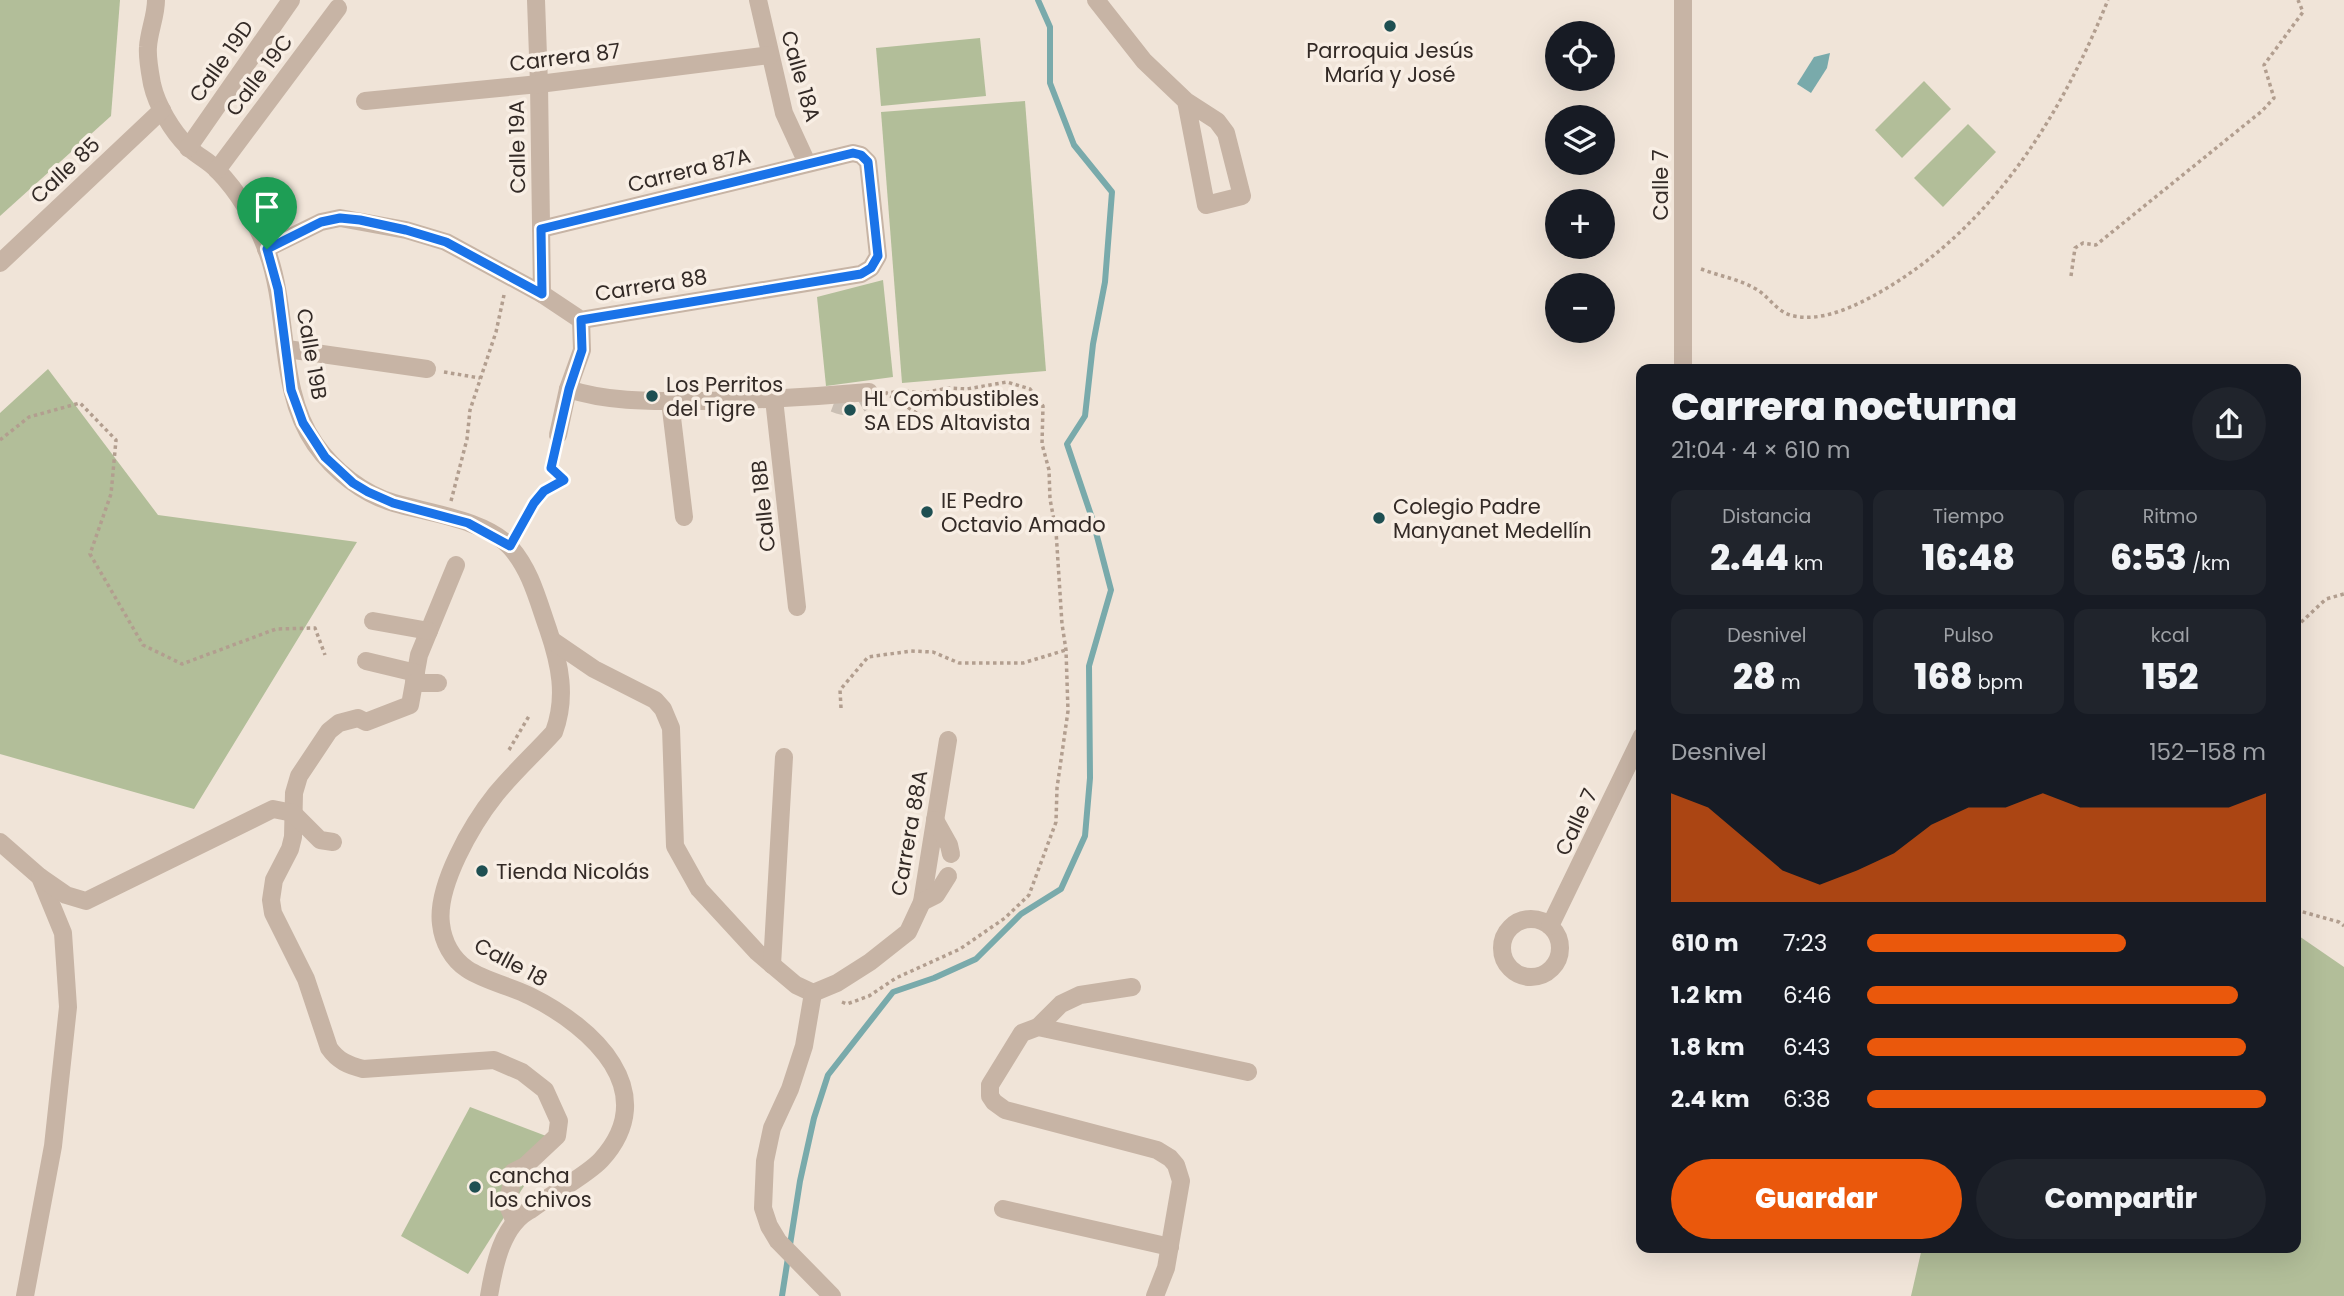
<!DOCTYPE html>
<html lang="es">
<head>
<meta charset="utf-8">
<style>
  :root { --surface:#171b24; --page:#20242c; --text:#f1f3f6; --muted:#9ea1a6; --accent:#ea580c }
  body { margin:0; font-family:Poppins,sans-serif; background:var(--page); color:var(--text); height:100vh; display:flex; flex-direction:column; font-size:26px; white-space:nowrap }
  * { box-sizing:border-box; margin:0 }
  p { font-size:23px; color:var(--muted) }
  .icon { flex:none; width:38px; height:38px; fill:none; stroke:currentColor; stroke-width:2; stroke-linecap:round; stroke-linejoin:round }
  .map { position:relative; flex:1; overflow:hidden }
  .drawer { position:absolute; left:1636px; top:364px; width:665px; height:889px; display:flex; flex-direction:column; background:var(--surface); border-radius:14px; box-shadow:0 7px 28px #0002 }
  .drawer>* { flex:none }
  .buttons { position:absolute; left:1545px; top:21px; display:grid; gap:14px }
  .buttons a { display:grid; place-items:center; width:70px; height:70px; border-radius:50%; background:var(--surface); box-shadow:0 7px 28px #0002; font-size:35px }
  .pin { position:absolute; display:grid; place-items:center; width:60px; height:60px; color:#fff; margin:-72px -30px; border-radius:50% 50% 50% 0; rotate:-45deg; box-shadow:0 0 7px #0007 }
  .pin .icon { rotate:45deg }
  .round { display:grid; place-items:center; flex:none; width:74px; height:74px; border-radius:37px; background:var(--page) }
  .headline { display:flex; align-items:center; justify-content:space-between; height:119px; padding:0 35px }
  h1 { font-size:38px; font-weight:800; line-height:52px }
  .stats { display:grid; grid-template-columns:repeat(3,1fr); gap:10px; height:119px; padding:7px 35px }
  .stats div { display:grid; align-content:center; border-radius:14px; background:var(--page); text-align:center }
  .stats b { font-size:35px; font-weight:800 }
  .stats small { font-size:19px; font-weight:400 }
  .stats p { font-size:19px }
  .chart { height:196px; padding:14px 35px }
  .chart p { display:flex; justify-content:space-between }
  .chart svg { width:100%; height:126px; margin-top:7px; fill:var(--accent); opacity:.7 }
  .action { display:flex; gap:14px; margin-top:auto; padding:14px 35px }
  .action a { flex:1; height:80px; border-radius:42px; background:var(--accent); color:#fff; font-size:28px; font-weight:800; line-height:80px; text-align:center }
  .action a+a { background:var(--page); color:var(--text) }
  ul { padding:0 35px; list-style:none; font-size:23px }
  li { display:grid; grid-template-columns:112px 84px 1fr; align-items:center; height:52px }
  li i { height:18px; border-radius:9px; background:var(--accent) }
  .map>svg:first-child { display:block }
  .green { fill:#b2be99 }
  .water { fill:#79aaab }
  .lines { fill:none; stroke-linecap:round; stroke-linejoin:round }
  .stream { stroke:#79aaab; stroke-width:6 }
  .minor-tunnel { stroke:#cabfb4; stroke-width:18; stroke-dasharray:18 9; stroke-linecap:butt }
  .path { stroke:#b29e8f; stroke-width:3.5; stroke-dasharray:3.5 3.5; stroke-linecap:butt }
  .minor { stroke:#c7b4a5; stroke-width:18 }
  .route-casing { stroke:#fff; stroke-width:14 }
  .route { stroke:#1a73e8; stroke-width:9 }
  .poi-dot { fill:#1e4f52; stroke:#f8eee4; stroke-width:2.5 }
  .labels { text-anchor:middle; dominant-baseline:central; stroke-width:7; stroke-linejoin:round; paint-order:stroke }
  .poi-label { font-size:21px; fill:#332a26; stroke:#f8eee4; text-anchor:start }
  .street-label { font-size:21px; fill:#332a26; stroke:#f8eee4 }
</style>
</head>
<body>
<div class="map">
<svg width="2344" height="1296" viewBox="0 0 2344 1296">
  <rect width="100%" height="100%" fill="#f0e4d8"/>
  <g class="green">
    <path d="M0,0H120L111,116L0,216Z"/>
    <path d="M980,38L986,96L881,106L876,48Z"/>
    <path d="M1924,81L1951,109L1902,158L1875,130Z"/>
    <path d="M1025,101L1046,371L902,383L881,112Z"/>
    <path d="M1968,124L1996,152L1943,207L1914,178Z"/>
    <path d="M883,280L893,377L826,386L817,297Z"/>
    <path d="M48,369L158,515L357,542L194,809L0,754V413Z"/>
    <path d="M2296,934L2344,967V1296H1911L1922,1248H2296Z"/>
    <path d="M470,1107L554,1139L468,1274L401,1236Z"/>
  </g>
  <path class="water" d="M1830,53L1827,68L1811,93L1797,84L1814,57Z"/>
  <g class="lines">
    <path class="stream" d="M782,1296L800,1181L814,1118L828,1075L893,992L934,978L976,959L1021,914L1061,889L1085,836L1090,778L1089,666L1111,590L1093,521L1067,444L1085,416L1093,344L1105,282L1112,192L1074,145L1050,83V27L1038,0"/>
    <path class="minor-tunnel" d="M834,403C847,408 855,409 865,400"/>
    <g class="path">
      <path d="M1701,269C1719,276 1739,279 1756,289C1770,297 1777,313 1794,316C1821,322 1853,307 1875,295C1990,231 2060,118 2108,0"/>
      <path d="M2071,276L2075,248L2083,243L2096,245L2262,111L2274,98L2264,65L2303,12L2298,0"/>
      <path d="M444,372L480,378"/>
      <path d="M0,440L29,417L80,403L116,440L111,494L90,554L143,645L182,664L276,629L315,628L325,655"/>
      <path d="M451,501L467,439L470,410L496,332L504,295"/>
      <path d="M518,532L544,491L564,480L550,469L555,450"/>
      <path d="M2296,627L2326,599L2344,594"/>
      <path d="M841,708L840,690L868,657L911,651L933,652L959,663H1023L1066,650"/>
      <path d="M509,750L529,716"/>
      <path d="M2296,910L2339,922L2344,926"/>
      <path d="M842,1002L847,1004L869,996L896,978L960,949L1005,918L1029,895L1056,822L1057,788L1068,711L1066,650L1062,624L1056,531L1050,499L1049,470L1042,444L1043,406L1030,389L1007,382L967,389L949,388L922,393L905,391L886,393L921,416"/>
    </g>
    <g class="minor">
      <path d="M156,0C156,16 149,31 148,47C147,58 150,73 152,84C157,106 172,131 188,147C197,156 209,161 217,170C238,191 257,223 267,251C290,313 277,390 315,444C334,471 363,494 394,503C428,513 487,520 511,548C531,571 538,601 548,629C560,664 567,697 554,732C535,753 514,772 496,794C472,824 436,886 441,924C443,942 452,959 467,969C485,981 510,986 530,996C593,1027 663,1092 601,1160C586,1176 551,1194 532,1209C502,1223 494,1266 489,1296"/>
      <path d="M536,0L539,84L542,294"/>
      <path d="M758,0L784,113L807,163"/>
      <path d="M1096,0L1144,61L1186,101L1217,121L1226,133L1242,196L1206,205L1186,101"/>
      <path d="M1683,0V369"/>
      <path d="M365,101L539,84L770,55"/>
      <path d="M188,148L291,0"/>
      <path d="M217,170L338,8"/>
      <path d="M266,249L321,222L340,218L406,230L446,242L542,294L581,320L861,274L871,268L878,256L868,162L861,155L853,153L541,229"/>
      <path d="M0,263L162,110"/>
      <path d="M287,349L427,369"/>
      <path d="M568,389C611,403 657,401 702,401C758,400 813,397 869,392"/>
      <path d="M774,399L797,607"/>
      <path d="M670,401L684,517"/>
      <path d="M558,435L568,389L582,350L581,320"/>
      <path d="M456,565L419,655L410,705L366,722L358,718L339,723L329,731L299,776L294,793L293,837L290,849L274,880L271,900L273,913L306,979L329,1048C338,1061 348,1065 363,1069L494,1060L522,1072L545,1090L559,1121L557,1136L525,1166L513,1172L508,1206L515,1222"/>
      <path d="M373,621L429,631"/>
      <path d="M553,641L594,669L655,700L663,709L671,728L675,846L699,889L757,952L796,985L813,993L837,983L870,962L908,932L922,902L948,740"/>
      <path d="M366,661L416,673"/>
      <path d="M414,683H438"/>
      <path d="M935,820L949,845L951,854"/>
      <path d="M0,842L40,877L63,933L68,1007L53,1146L25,1296"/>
      <path d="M40,877L66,895L86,901L273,809L293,813L320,840L333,842"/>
      <path d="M922,902L936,895L948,876"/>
      <circle cx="1531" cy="948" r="29"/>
      <path d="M1550,926L1642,736"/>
      <path d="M772,965L784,757"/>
      <path d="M813,993L804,1046L790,1089L772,1128L765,1161L763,1208L769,1226L778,1241L832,1296"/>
      <path d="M1038,1027L1061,1004L1080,995L1132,987"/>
      <path d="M1003,1209L1170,1247"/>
      <path d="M1155,1296L1166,1268L1181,1181L1176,1165L1170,1158L1157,1150L1005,1110L994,1102L990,1096V1085L1022,1033L1038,1027L1248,1072"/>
    </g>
  </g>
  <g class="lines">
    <defs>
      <path id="route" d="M853,153L861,155L868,162L878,256L871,268L861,274L581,320L582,350L569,389L551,468L564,480L544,491L534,503L510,546L468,523L393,503L368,492L353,483L325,457L303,423L291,390L278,289L267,249L321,222L340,218L360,220L406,230L446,242L542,294L541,229Z"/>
    </defs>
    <use href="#route" class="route-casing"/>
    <use href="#route" class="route"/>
  </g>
  <g class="poi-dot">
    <circle cx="1390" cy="26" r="7"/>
    <circle cx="652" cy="396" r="7"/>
    <circle cx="850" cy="410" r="7"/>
    <circle cx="927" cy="512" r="7"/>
    <circle cx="1379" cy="518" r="7"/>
    <circle cx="482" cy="871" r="7"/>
    <circle cx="475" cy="1187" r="7"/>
  </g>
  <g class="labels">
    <g class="poi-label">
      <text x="1390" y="50" text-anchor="middle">Parroquia Jesús<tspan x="1390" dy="24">María y José</tspan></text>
      <text x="666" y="384">Los Perritos<tspan x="666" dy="24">del Tigre</tspan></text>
      <text x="864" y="398">HL Combustibles<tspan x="864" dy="24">SA EDS Altavista</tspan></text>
      <text x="941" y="500">IE Pedro<tspan x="941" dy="24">Octavio Amado</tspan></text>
      <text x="1393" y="506">Colegio Padre<tspan x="1393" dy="24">Manyanet Medellín</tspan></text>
      <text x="496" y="871">Tienda Nicolás</text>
      <text x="489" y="1175">cancha<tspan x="489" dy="24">los chivos</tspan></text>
    </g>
    <g class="street-label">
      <text transform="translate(565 57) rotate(-7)">Carrera 87</text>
      <text transform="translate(221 61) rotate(-55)">Calle 19D</text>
      <text transform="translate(259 75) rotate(-53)">Calle 19C</text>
      <text transform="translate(801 76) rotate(74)">Calle 18A</text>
      <text transform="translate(517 147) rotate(-91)">Calle 19A</text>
      <text transform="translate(65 170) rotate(-43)">Calle 85</text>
      <text transform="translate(689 170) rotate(-14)">Carrera 87A</text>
      <text transform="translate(1660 185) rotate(-90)">Calle 7</text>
      <text transform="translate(651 285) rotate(-9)">Carrera 88</text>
      <text transform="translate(312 354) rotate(80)">Calle 19B</text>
      <text transform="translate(763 506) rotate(-96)">Calle 18B</text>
      <text transform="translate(1576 822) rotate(-65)">Calle 7</text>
      <text transform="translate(909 833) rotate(-80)">Carrera 88A</text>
      <text transform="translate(511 962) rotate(28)">Calle 18</text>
    </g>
  </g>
</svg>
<div class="buttons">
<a><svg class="icon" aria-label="locate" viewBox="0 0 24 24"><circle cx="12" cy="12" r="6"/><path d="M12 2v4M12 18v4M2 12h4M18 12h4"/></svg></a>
<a><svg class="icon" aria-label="layers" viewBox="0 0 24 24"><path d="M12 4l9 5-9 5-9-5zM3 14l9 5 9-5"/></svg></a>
<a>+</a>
<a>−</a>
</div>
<div class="pin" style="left:267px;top:249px;background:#1e9e55"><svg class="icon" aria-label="arrive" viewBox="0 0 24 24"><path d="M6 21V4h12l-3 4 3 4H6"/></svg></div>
<section class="drawer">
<div class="headline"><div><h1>Carrera nocturna</h1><p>21:04 · 4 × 610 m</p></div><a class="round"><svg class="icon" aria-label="share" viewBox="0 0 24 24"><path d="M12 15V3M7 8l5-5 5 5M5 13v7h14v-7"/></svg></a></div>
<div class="stats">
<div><p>Distancia</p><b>2.44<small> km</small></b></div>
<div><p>Tiempo</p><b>16:48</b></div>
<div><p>Ritmo</p><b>6:53<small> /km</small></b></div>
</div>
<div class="stats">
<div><p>Desnivel</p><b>28<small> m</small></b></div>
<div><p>Pulso</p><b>168<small> bpm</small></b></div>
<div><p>kcal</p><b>152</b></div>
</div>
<div class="chart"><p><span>Desnivel</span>152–158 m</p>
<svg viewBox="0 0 160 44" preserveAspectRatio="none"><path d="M0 44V6L10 11L20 22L30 33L40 38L50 33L60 27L70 17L80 11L90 11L100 6L110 11L120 11L130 11L140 11L150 11L160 6V44z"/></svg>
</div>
<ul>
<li><b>610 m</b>7:23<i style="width:65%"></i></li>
<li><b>1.2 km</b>6:46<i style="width:93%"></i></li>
<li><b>1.8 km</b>6:43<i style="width:95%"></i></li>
<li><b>2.4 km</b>6:38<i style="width:100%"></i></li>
</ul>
<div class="action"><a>Guardar</a><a>Compartir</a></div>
</section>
</div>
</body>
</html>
